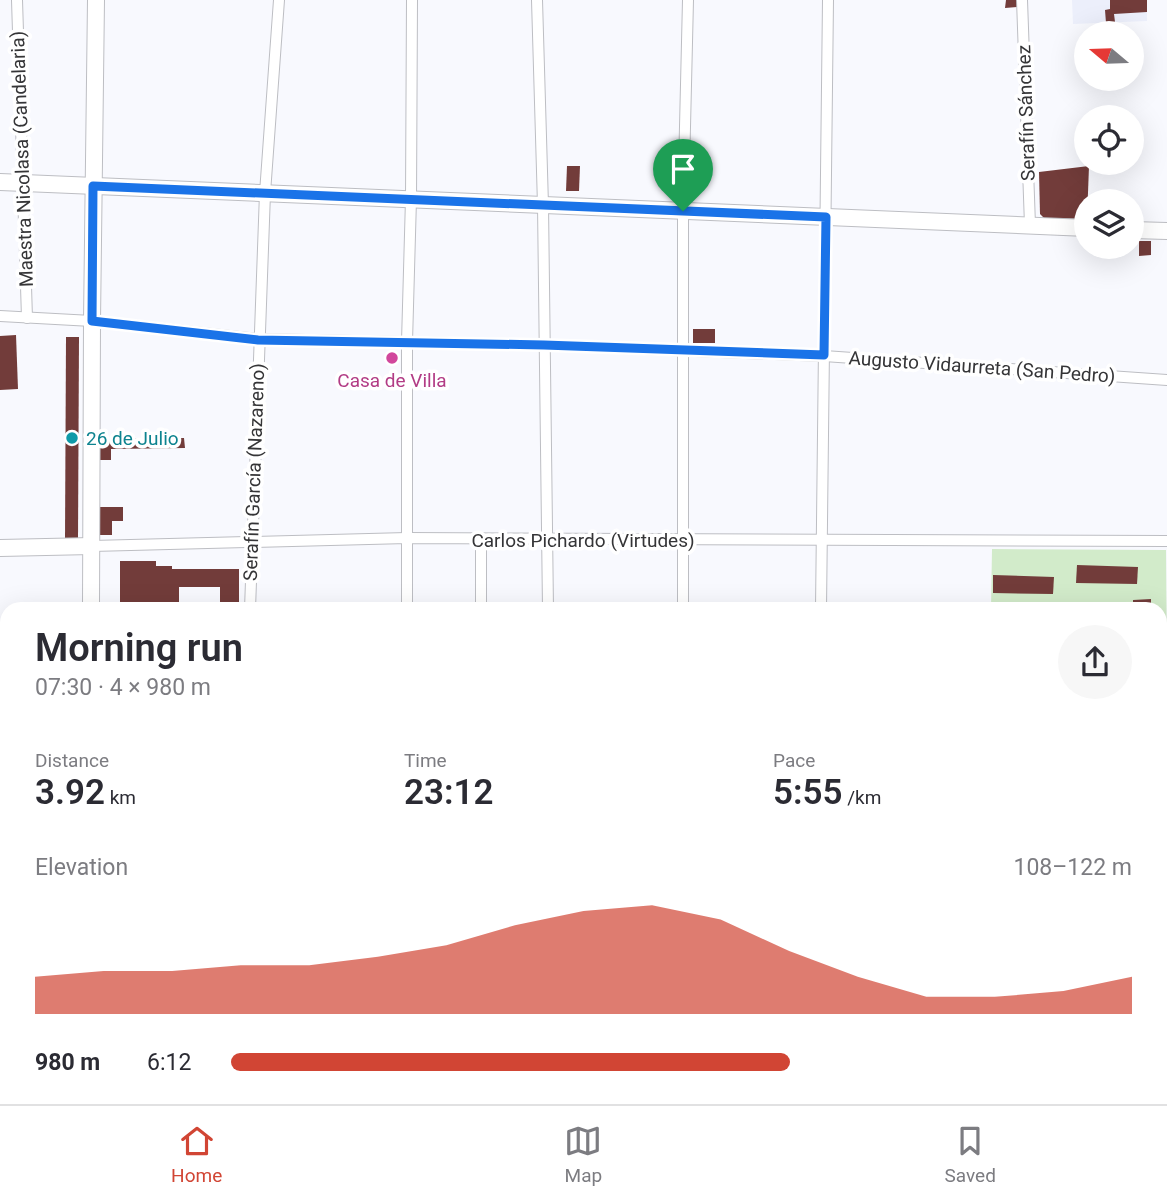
<!DOCTYPE html>
<html lang="en">
<head>
<meta charset="utf-8">
<style>
  :root { --surface:#fff; --page:#f7f7f7; --text:#2b2b33; --muted:#7c7c81; --line:#e1e1e2; --accent:#d14534 }
  body { margin:0; font-family:Roboto,sans-serif; background:var(--page); color:var(--text); height:100vh; display:flex; flex-direction:column; font-size:26px; white-space:nowrap }
  * { box-sizing:border-box; margin:0 }
  p { font-size:23px; color:var(--muted) }
  .icon { flex:none; width:38px; height:38px; fill:none; stroke:currentColor; stroke-width:2; stroke-linecap:round; stroke-linejoin:round }
  .map { position:relative; flex:1; overflow:hidden }
  .drawer { position:absolute; left:0px; top:602px; width:1167px; height:502px; display:flex; flex-direction:column; background:var(--surface); border-radius:21px 21px 0 0; box-shadow:0 7px 28px #0002 }
  .drawer>* { flex:none }
  .needle { width:46px; rotate:289deg }
  .tools { position:absolute; left:1074px; top:21px; display:grid; gap:14px }
  .tools a { display:grid; place-items:center; width:70px; height:70px; border-radius:50%; background:var(--surface); box-shadow:0 7px 28px #0002; font-size:35px }
  .pin { position:absolute; display:grid; place-items:center; width:60px; height:60px; color:#fff; margin:-72px -30px; border-radius:50% 50% 50% 0; rotate:-45deg; box-shadow:0 0 7px #0007 }
  .pin .icon { rotate:45deg }
  .round { display:grid; place-items:center; flex:none; width:74px; height:74px; border-radius:37px; background:var(--page) }
  .overview { display:flex; align-items:center; justify-content:space-between; height:119px; padding:0 35px }
  h1 { font-size:38px; font-weight:600; line-height:52px }
  .metrics { display:grid; grid-template-columns:repeat(3,1fr); gap:10px; height:119px; padding:7px 35px }
  .metrics div { display:grid; align-content:center }
  .metrics b { font-size:35px; font-weight:600 }
  .metrics small { font-size:19px; font-weight:400 }
  .metrics p { font-size:19px }
  .chart { height:196px; padding:14px 35px }
  .chart p { display:flex; justify-content:space-between }
  .chart svg { width:100%; height:126px; margin-top:7px; fill:var(--accent); opacity:.7 }
  ul { padding:0 35px; list-style:none; font-size:23px }
  li { display:grid; grid-template-columns:112px 84px 1fr; align-items:center; height:52px }
  li i { height:18px; border-radius:9px; background:var(--accent) }
  .tab-bar { display:flex; justify-content:space-around; align-items:center; height:98px; border-top:2px solid var(--line); background:var(--surface); font-size:19px; color:var(--muted) }
  .tab-bar a { display:grid; justify-items:center; gap:4px }
  .tab-bar .current { color:var(--accent) }
  .map>svg:first-child { display:block }
  .built { fill:#eceffb }
  .green { fill:#d2ebca }
  .lines { fill:none; stroke-linecap:round; stroke-linejoin:round }
  .stream { stroke:#8ca2bd; stroke-width:3.5 }
  .building { fill:#723c3a }
  .street-casing { stroke:#bdbec3; stroke-width:12 }
  .secondary-casing { stroke:#bdbec3; stroke-width:18 }
  .street { stroke:#fff; stroke-width:10 }
  .secondary { stroke:#fff; stroke-width:16 }
  .route-casing { stroke:#fff; stroke-width:14 }
  .route { stroke:#1a73e8; stroke-width:9 }
  .hotel-dot { fill:#d1479c; stroke:#fff; stroke-width:2.5 }
  .culture-dot { fill:#0f9aa8; stroke:#fff; stroke-width:2.5 }
  .labels { text-anchor:middle; dominant-baseline:central; stroke-width:7; stroke-linejoin:round; paint-order:stroke }
  .street-label { font-size:19px; fill:#353537; stroke:#fff }
  .hotel-label { font-size:19px; fill:#b23c85; stroke:#fff }
  .culture-label { font-size:19px; fill:#0d838f; stroke:#fff; text-anchor:start }
</style>
</head>
<body>
<div class="map">
<svg width="1167" height="1104" viewBox="0 0 1167 1104">
  <rect width="100%" height="100%" fill="#f8f9fe"/>
  <g class="built">
    <path d="M1072,0H1147V21L1073,24Z"/>
    <path d="M0,935H7V1016L0,1015Z"/>
  </g>
  <path class="green" d="M992,549L1166,550L1167,672H1160V609H991Z"/>
  <g class="lines">
    <path class="stream" d="M335,1097L347,1104"/>
  </g>
  <g class="building">
    <path d="M1006,0H1017V7L1005,8Z"/>
    <path d="M1110,0H1147V12L1114,14L1115,22L1106,23L1105,10L1110,9Z"/>
    <path d="M567,166H580L579,191H566Z"/>
    <path d="M1089,166L1087,219L1044,218L1040,214L1039,172Z"/>
    <path d="M1139,241H1151V255L1139,256Z"/>
    <rect x="693" y="329" width="22" height="14"/>
    <path d="M16,335L18,389L0,390V336Z"/>
    <path d="M66,337H79L78,539H65Z"/>
    <path d="M184,438L185,448L111,449V460H100V439Z"/>
    <path d="M99,507H123V521H112V535H99Z"/>
    <path d="M120,561H156V566H172V569H239V609H220V587H179V603H139V609H120Z"/>
    <path d="M1077,565L1138,567L1137,584L1076,583Z"/>
    <path d="M993,575L1054,577L1053,594L993,593Z"/>
    <path d="M1151,599V609H1133V600Z"/>
    <rect x="1160" y="819" width="4" height="14"/>
    <path d="M1160,845L1166,846V858H1160Z"/>
    <rect x="1160" y="885" width="7" height="15"/>
    <rect x="1160" y="911" width="7" height="16"/>
    <path d="M0,960L7,975V978L0,981Z"/>
    <path d="M0,1017L7,1019V1044L0,1042Z"/>
    <rect x="1160" y="1022" width="7" height="35"/>
    <path d="M1160,1081H1164V1104H1142V1097H1160Z"/>
    <path d="M959,1097H981L980,1104H959Z"/>
    <path d="M1009,1097H1031L1030,1104H1009Z"/>
  </g>
  <g class="lines">
    <defs>
      <g id="street">
        <path d="M17,0L27,318"/>
        <path d="M537,0L543,205L548,609"/>
        <path d="M1022,0L1030,225"/>
        <path d="M0,316L92,321L258,339L544,345L824,356L1167,380"/>
        <path d="M92,546L407,538L1167,541"/>
        <path d="M250,609L265,193L279,0"/>
        <path d="M407,609V342L411,199L412,0"/>
        <path d="M481,609V540"/>
        <path d="M683,609V211L688,0"/>
        <path d="M821,609L828,0"/>
        <path d="M0,819L7,818"/>
        <path d="M1160,977H1167"/>
        <path d="M408,1097V1104"/>
        <path d="M555,1097V1104"/>
        <path d="M231,1104L232,1097"/>
        <path d="M686,1104V1097"/>
        <path d="M815,1104V1097"/>
        <path d="M954,1104V1097"/>
      </g>
      <g id="secondary">
        <path d="M0,182L1087,228"/>
        <path d="M1132,230L1167,231"/>
        <path d="M0,548L92,546"/>
        <path d="M91,609L92,321L96,0"/>
        <path d="M1160,681H1167"/>
        <path d="M0,682L7,681"/>
        <path d="M87,1104V1097"/>
      </g>
    </defs>
    <use href="#street" class="street-casing"/>
    <use href="#secondary" class="secondary-casing"/>
    <use href="#street" class="street"/>
    <use href="#secondary" class="secondary"/>
  </g>
  <g class="lines">
    <defs>
      <path id="route" d="M93,186L826,217L824,355L544,345L258,340L92,321Z"/>
    </defs>
    <use href="#route" class="route-casing"/>
    <use href="#route" class="route"/>
  </g>
  <circle class="hotel-dot" cx="392" cy="358" r="7"/>
  <circle class="culture-dot" cx="72" cy="438" r="7"/>
  <g class="labels">
    <g class="street-label">
      <text transform="translate(1026 113) rotate(-92)">Serafín Sánchez</text>
      <text transform="translate(22 159) rotate(-92)">Maestra Nicolasa (Candelaria)</text>
      <text transform="translate(982 367) rotate(4)">Augusto Vidaurreta (San Pedro)</text>
      <text transform="translate(254 472) rotate(-88)">Serafín García (Nazareno)</text>
      <text x="583" y="540">Carlos Pichardo (Virtudes)</text>
    </g>
    <g class="hotel-label">
      <text x="392" y="380">Casa de Villa</text>
    </g>
    <g class="culture-label">
      <text x="86" y="438">26 de Julio</text>
    </g>
  </g>
</svg>
<div class="tools">
<a><svg class="needle" viewBox="-14 -14 28 28"><path d="M0-13l5 13h-10z" fill="#e53935"/><path d="M0 13l5-13h-10z" fill="#7c7c81"/></svg></a>
<a><svg class="icon" aria-label="locate" viewBox="0 0 24 24"><circle cx="12" cy="12" r="6"/><path d="M12 2v4M12 18v4M2 12h4M18 12h4"/></svg></a>
<a><svg class="icon" aria-label="layers" viewBox="0 0 24 24"><path d="M12 4l9 5-9 5-9-5zM3 14l9 5 9-5"/></svg></a>
</div>
<div class="pin" style="left:683px;top:211px;background:#1e9e55"><svg class="icon" aria-label="arrive" viewBox="0 0 24 24"><path d="M6 21V4h12l-3 4 3 4H6"/></svg></div>
<section class="drawer">
<div class="overview"><div><h1>Morning run</h1><p>07:30 · 4 × 980 m</p></div><a class="round"><svg class="icon" aria-label="share" viewBox="0 0 24 24"><path d="M12 15V3M7 8l5-5 5 5M5 13v7h14v-7"/></svg></a></div>
<div class="metrics">
<div><p>Distance</p><b>3.92<small> km</small></b></div>
<div><p>Time</p><b>23:12</b></div>
<div><p>Pace</p><b>5:55<small> /km</small></b></div>
</div>
<div class="chart"><p><span>Elevation</span>108–122 m</p>
<svg viewBox="0 0 160 44" preserveAspectRatio="none"><path d="M0 44V31L10 29L20 29L30 27L40 27L50 24L60 20L70 13L80 8L90 6L100 11L110 22L120 31L130 38L140 38L150 36L160 31V44z"/></svg>
</div>
<ul>
<li><b>980 m</b>6:12<i style="width:62%"></i></li>
</ul>
</section>
</div>
<nav class="tab-bar">
<a class="current"><svg class="icon" aria-label="home" viewBox="0 0 24 24"><path d="M3 11l9-7 9 7M6 9v11h12V9"/></svg>Home</a>
<a><svg class="icon" aria-label="map" viewBox="0 0 24 24"><path d="M3 6l6-2 6 2 6-2v14l-6 2-6-2-6 2zM9 4v14M15 6v14"/></svg>Map</a>
<a><svg class="icon" aria-label="saved" viewBox="0 0 24 24"><path d="M7 4h10v16l-5-4-5 4z"/></svg>Saved</a>
</nav>
</body>
</html>
